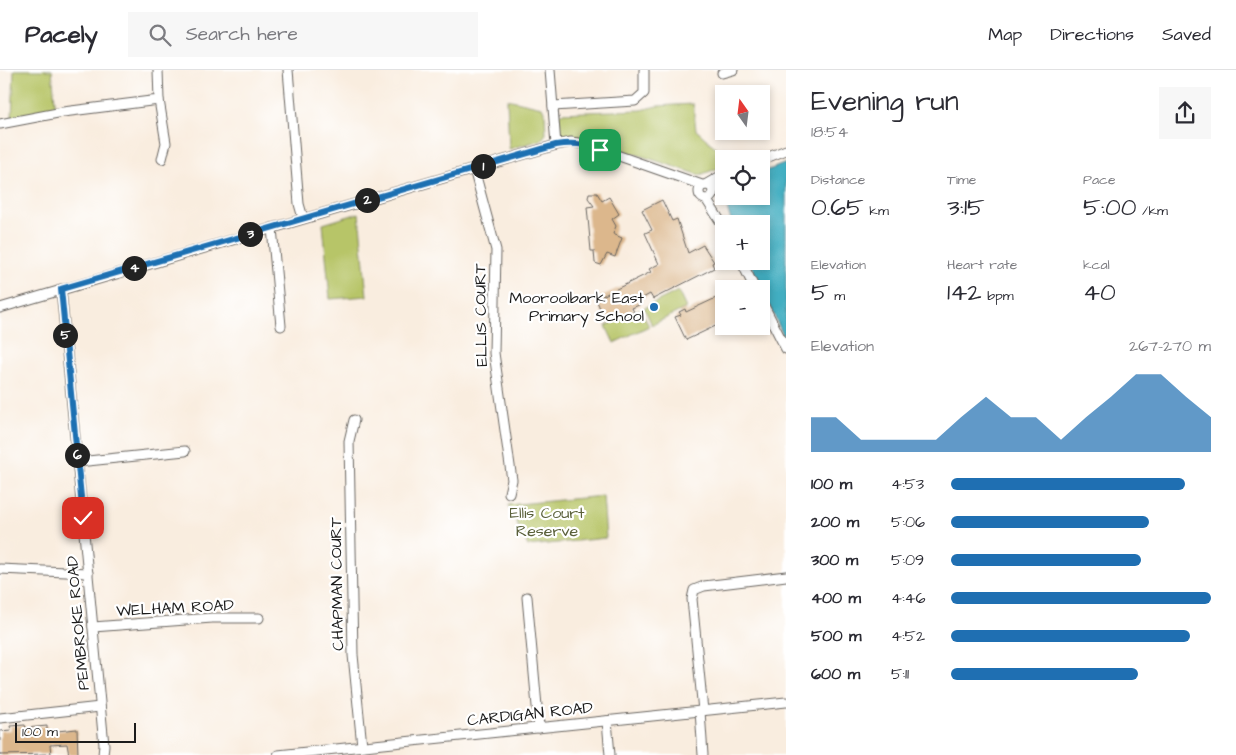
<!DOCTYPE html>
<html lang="en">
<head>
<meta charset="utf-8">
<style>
  :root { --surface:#fff; --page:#f7f7f7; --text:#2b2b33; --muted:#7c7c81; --line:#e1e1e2; --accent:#1f6fb2 }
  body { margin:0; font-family:"Architects Daughter",sans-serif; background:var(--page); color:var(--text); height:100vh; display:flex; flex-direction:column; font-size:19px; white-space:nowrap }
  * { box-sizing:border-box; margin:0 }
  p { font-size:16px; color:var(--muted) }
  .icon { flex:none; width:28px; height:28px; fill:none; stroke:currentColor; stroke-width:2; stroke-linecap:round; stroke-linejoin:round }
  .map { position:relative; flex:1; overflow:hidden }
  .sheet { display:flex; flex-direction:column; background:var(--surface); width:450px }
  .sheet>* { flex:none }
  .needle { width:32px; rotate:346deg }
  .tools { position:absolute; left:715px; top:15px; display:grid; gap:10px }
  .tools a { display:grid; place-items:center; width:55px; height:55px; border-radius:0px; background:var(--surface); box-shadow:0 2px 8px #0003; font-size:25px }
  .scale { position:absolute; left:15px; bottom:12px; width:121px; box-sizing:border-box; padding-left:5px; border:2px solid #1c1c1c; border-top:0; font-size:14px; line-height:18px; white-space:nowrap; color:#1c1c1c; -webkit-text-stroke:4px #fff; paint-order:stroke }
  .pin { position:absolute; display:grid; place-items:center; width:42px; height:42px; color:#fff; margin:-21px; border-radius:10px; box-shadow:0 2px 8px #0006 }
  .km { position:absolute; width:25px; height:25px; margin:-12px; border-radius:50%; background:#222; color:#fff; font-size:14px; line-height:25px; text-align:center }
  .round { display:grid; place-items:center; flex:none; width:52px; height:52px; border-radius:0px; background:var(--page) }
  .summary { display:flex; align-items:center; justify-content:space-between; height:85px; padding:0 25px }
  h1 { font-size:28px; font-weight:600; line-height:38px }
  .stats { display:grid; grid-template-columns:repeat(3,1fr); gap:8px; height:85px; padding:5px 25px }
  .stats div { display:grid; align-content:center }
  .stats b { font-size:25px; font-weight:600 }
  .stats small { font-size:14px; font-weight:400 }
  .stats p { font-size:14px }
  .chart { height:140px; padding:10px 25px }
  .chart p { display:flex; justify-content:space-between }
  .chart svg { width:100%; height:90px; margin-top:5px; fill:var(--accent); opacity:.7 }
  ul { padding:0 25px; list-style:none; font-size:16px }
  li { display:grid; grid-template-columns:80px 60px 1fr; align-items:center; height:38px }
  li i { height:12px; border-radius:6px; background:var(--accent) }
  header { display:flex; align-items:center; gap:30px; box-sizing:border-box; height:70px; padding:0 25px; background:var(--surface); border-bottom:1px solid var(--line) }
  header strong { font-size:24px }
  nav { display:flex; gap:28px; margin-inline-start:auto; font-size:18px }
  .search { width:350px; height:45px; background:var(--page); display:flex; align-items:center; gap:12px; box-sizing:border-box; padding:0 18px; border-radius:0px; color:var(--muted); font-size:19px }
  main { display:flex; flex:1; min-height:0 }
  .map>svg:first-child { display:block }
  .green { fill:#b7c567; stroke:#6a7042 }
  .water { fill:#42aec1; stroke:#2f656e }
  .building { fill:#dcb78c }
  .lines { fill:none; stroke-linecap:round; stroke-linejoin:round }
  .minor-casing { stroke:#696560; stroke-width:11 }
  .minor { stroke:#fff; stroke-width:9 }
  .route-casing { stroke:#fff; stroke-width:10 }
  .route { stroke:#1f6fb2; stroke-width:6 }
  .poi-dot { fill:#1f6fb2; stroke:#fff; stroke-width:2 }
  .labels { text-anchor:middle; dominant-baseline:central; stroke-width:4.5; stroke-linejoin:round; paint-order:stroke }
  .poi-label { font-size:16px; fill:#1c1c1c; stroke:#fff; text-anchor:end }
  .street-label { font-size:16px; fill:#1c1c1c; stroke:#fff }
  .park-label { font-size:16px; fill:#5a603a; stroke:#fff }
</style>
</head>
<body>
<header>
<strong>Pacely</strong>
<div class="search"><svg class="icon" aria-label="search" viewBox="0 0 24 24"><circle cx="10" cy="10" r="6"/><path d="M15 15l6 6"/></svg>Search here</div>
<nav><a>Map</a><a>Directions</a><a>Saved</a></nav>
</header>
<main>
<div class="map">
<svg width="786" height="685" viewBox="0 0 786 685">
  <rect width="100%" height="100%" fill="#fff"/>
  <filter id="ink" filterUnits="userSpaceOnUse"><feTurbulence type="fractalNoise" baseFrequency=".02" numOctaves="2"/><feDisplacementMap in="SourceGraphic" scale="10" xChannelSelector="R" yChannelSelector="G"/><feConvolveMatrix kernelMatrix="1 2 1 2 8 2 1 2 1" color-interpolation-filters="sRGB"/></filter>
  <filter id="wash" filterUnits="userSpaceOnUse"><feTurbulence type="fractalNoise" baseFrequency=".0096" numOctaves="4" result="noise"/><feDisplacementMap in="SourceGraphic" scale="20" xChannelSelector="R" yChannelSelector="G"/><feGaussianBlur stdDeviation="1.12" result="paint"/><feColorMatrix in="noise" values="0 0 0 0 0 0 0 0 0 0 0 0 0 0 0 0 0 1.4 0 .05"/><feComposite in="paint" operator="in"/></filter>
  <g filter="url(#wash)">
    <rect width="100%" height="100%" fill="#f9eddf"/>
    <g class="green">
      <path d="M14,0H52L56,42L12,49Z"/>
      <path d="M507,29L542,37L545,43L546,64L541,70L509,79Z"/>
      <path d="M693,34L696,60L729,89H724V96L700,105L604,74L575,66L561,67L559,43L641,40L657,36Z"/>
      <path d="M359,143L367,226L330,229L323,154Z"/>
      <path d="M678,221L686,238L652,255L644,238Z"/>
      <path d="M640,239L649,256L614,273L606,256Z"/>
      <path d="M603,426L606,468L528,476L508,435Z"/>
    </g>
    <path class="water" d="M786,93V272L749,191H761V154H732L723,125L761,126V103Z"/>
    <g id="blocks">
      <g class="building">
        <path d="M589,123H597L602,131L609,127L619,144L612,149L616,156L613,164L622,168L615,187L607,184L601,195L595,193L594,181H591L587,137L594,136L588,128Z"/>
        <path d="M662,130L672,151L677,149L688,183L703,175L714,192L712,193L714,198L653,229L650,224L639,230L641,234L632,238L634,242L618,249L616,245L605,250L596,229L651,202L649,199L659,194L645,163L652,160L642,140Z"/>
        <path d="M716,228L724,240V252L686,270L675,247L681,245L679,242L685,239L686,242Z"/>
        <path d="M25,655L26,658L47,656V662L77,659L78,685H69L67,674L50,675L51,684L0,685V661L11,660L10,656Z"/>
      </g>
    </g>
  </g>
  <g filter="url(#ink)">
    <use href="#blocks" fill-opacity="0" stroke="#696560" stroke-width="1"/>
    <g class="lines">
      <defs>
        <g id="minor">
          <path d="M288,0L299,134L303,148"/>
          <path d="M550,0L556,75"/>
          <path d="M722,3L733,0"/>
          <path d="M159,30L166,73L162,89"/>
          <path d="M553,36L635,31L644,23V0"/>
          <path d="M0,54L63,42L159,30L158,0"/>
          <path d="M761,90L786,80"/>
          <path d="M474,99L496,180L494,283L512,410L509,423"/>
          <circle cx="706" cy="122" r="7"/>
          <path d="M705,115L724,104"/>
          <path d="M713,121L724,109"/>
          <path d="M706,129L724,157"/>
          <path d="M272,158L281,256"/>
          <path d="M741,191L755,219"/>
          <path d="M61,219L104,675L103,685"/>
          <path d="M761,230L786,279"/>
          <path d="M0,238L556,75L571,72L585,74L702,115"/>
          <path d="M354,350L349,371L353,585L362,676"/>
          <path d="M78,392L185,381"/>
          <path d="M0,499L88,503"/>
          <path d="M527,527L539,658"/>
          <path d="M93,557L212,548H259"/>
          <path d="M700,641L703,685"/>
          <path d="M703,641L692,529L694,520L704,516L786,506"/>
          <path d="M0,648L100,637"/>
          <path d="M607,651L610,685"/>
          <path d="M278,685L786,632"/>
        </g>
      </defs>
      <use href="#minor" class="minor-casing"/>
      <use href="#minor" class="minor"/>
    </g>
  </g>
  <g class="lines" filter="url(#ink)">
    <defs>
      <path id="route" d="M83,448L61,219L556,75C573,72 585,74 600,80"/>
    </defs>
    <use href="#route" class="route-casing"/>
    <use href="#route" class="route"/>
  </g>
  <circle class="poi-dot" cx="654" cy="237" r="5"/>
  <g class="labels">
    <g class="poi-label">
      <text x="644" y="228">Mooroolbark East<tspan x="644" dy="18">Primary School</tspan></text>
    </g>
    <g class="street-label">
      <text transform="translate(481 245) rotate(-91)">ELLIS COURT</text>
      <text transform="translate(337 514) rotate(-91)">CHAPMAN COURT</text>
      <text transform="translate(175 538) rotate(-3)">WELHAM ROAD</text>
      <text transform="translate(78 553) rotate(-95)">PEMBROKE ROAD</text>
      <text transform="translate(530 644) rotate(-6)">CARDIGAN ROAD</text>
    </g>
    <g class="park-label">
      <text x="547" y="443">Ellis Court<tspan x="547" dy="18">Reserve</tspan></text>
    </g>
  </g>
</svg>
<div class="tools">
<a><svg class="needle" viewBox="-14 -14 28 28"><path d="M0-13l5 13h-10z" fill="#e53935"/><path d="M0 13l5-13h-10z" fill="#7c7c81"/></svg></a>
<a><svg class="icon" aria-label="locate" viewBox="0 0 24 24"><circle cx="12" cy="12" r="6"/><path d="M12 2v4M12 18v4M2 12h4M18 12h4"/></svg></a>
<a>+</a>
<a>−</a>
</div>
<div class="scale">100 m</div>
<div class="pin" style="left:600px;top:80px;background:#1e9e55"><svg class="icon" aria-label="arrive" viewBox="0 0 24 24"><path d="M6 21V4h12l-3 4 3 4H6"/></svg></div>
<div class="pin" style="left:83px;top:448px;background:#d93025"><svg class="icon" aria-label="check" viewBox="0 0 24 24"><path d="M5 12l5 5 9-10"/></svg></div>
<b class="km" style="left:483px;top:96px">1</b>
<b class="km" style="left:367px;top:130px">2</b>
<b class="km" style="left:250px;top:164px">3</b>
<b class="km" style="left:134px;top:198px">4</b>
<b class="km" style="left:65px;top:265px">5</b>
<b class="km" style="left:77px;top:385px">6</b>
</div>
<section class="sheet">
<div class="summary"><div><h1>Evening run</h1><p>18:54</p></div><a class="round"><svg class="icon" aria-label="share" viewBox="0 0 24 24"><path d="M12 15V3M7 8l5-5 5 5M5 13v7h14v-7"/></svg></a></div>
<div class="stats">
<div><p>Distance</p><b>0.65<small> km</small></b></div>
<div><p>Time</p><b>3:15</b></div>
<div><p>Pace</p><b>5:00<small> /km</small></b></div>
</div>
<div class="stats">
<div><p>Elevation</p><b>5<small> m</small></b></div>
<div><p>Heart rate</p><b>142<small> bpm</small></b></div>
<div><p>kcal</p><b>40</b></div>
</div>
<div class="chart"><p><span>Elevation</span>267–270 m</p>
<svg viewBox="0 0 160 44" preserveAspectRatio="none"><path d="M0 44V27L10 27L20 38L30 38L40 38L50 38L60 27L70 17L80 27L90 27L100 38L110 27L120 17L130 6L140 6L150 17L160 27V44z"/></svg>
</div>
<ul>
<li><b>100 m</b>4:53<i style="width:90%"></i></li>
<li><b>200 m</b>5:06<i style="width:76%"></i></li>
<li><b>300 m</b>5:09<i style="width:73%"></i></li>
<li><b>400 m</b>4:46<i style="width:100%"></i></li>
<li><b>500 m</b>4:52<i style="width:92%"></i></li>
<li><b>600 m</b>5:11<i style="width:72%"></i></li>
</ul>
</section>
</main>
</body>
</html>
